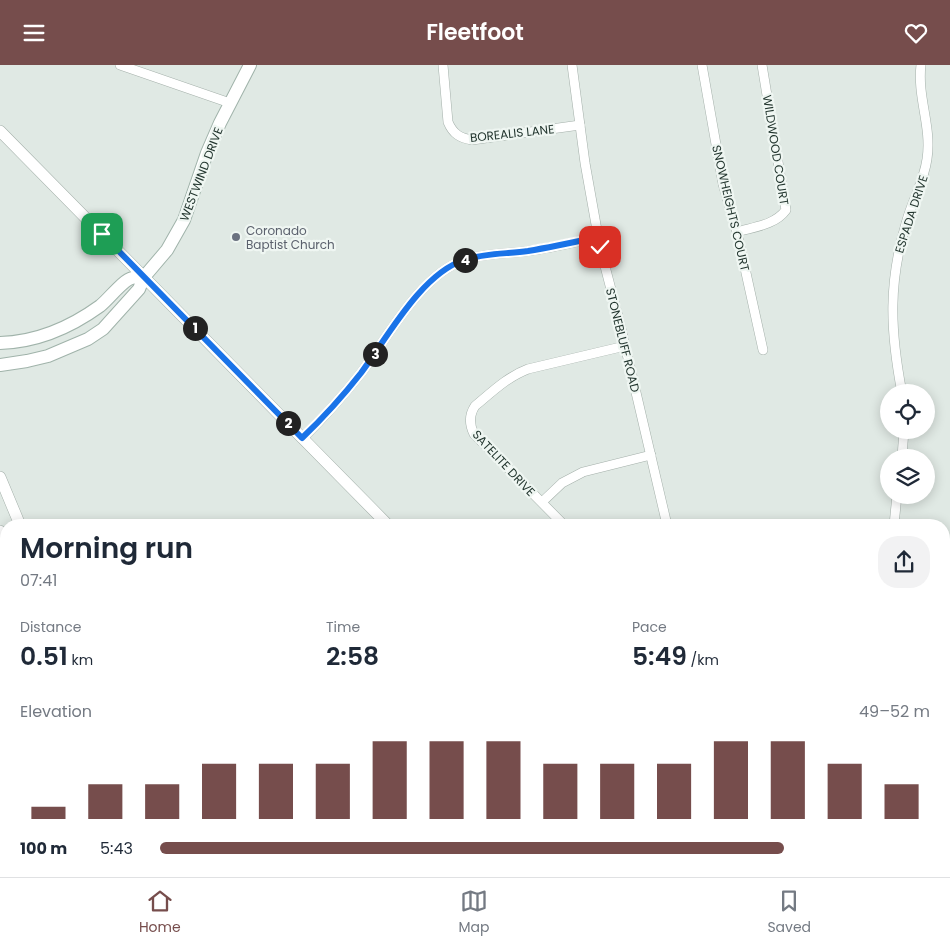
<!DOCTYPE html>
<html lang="en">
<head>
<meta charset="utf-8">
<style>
  :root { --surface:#fff; --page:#f2f2f3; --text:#1f2937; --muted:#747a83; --line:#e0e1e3; --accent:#764d4c }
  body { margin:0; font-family:Poppins,sans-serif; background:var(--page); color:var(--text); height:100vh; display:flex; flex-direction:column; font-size:19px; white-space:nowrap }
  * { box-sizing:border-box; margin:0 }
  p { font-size:16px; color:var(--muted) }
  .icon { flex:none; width:28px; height:28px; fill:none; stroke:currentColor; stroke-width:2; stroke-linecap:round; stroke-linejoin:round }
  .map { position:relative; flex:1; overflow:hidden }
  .sheet { position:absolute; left:0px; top:454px; width:950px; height:359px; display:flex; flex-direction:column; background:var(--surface); border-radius:20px 20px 0 0; box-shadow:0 2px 12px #0003 }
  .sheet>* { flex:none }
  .controls { position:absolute; left:880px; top:319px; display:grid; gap:10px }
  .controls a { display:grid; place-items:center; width:55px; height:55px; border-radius:50%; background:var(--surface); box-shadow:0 2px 12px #0003; font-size:25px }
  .pin { position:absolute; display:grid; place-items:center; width:42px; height:42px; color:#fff; margin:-21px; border-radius:10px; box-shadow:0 2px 8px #0006 }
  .km { position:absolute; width:25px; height:25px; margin:-12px; border-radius:50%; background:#222; color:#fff; font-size:14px; line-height:25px; text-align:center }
  .round { display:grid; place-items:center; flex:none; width:52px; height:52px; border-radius:20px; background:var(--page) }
  .head { display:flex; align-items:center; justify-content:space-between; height:85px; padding:0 20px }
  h1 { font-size:28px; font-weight:600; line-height:38px }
  .figures { display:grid; grid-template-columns:repeat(3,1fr); gap:8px; height:85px; padding:5px 20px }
  .figures div { display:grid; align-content:center }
  .figures b { font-size:25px; font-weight:600 }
  .figures small { font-size:14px; font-weight:400 }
  .figures p { font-size:14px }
  .chart { height:140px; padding:10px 20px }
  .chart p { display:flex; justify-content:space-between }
  .chart svg { width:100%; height:90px; margin-top:5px; stroke:var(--accent); stroke-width:6 }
  ul { padding:0 20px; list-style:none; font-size:16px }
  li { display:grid; grid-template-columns:80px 60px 1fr; align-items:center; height:38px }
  li i { height:12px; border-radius:6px; background:var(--accent) }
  header { display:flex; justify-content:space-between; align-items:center; height:65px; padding:0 20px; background:var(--accent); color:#fff; font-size:22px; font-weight:600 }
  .dock { display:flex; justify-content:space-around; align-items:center; height:70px; border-top:1px solid var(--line); background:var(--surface); font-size:14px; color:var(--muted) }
  .dock a { display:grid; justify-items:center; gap:2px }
  .dock .on { color:var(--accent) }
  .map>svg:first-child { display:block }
  .built { fill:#ced8d3 }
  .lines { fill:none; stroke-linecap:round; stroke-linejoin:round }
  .stream { stroke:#8ec4c7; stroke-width:2.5 }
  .minor-casing { stroke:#a4b0aa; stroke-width:10 }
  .tertiary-casing { stroke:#a4b0aa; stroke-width:12 }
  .secondary-casing { stroke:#a0b3aa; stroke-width:14 }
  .minor { stroke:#fff; stroke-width:9 }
  .tertiary { stroke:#fff; stroke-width:11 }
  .secondary { stroke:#fff; stroke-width:12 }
  .route-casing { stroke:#fff; stroke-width:10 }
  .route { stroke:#1a73e8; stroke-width:6 }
  .worship-dot { fill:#6b7280; stroke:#eff6f2; stroke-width:2 }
  .labels { text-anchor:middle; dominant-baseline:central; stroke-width:4.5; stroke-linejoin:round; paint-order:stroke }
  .street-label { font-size:12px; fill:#23362f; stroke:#eff6f2 }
  .worship-label { font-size:12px; fill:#5b616d; stroke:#eff6f2; text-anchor:start }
</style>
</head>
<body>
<header><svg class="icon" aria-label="menu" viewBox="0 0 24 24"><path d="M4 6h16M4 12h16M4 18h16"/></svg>Fleetfoot<svg class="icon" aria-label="heart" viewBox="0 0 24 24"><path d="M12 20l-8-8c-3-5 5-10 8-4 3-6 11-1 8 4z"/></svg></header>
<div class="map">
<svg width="950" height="812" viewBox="0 0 950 812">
  <rect width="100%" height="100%" fill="#e0e9e4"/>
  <path class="built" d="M493,806H580L574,812H497Z"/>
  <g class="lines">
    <g class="stream">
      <path d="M0,528L6,539"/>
      <path d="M0,751L6,731"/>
    </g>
    <defs>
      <g id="minor">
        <path d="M120,0L230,38"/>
        <path d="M443,0L448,57C453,69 460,73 472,75L580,60"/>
        <path d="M572,0L585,98L600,182L620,259L667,460"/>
        <path d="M702,0L723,119L737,167L763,285"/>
        <path d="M737,167C754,162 775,160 786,145L762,0"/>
        <path d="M902,328C890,265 888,217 907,155C913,134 924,116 927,94C932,62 917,32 921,0"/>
        <path d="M303,373C323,353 343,331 361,308C387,273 421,209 464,195C484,188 507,189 528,186C552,183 575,177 598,172"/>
        <path d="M902,392L904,365"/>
        <path d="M542,437L562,418L583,407L651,390"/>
        <path d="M564,460L474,369C469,359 469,350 475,341C492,327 507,312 528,304L625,281"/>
        <path d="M894,460L897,430"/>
        <path d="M944,508L950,509"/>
        <path d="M356,806L357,812"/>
        <path d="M80,812L82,806"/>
        <path d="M192,812L194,806"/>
        <path d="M582,812L588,806"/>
      </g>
      <g id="tertiary">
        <path d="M0,66L388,460"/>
        <path d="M0,412L20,460"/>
        <path d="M0,466L6,480"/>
        <path d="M944,627L950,628"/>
        <path d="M697,806L699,812"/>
        <path d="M6,812L9,806"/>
        <path d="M21,812L23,806"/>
      </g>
      <g id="secondary">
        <path d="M0,278C36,277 71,262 100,241C109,234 123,215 132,213C136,212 140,212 144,212"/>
        <path d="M0,300L27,296L48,291L88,274L103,264L139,224L144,212L167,185L184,155L207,88L220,58L250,0"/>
      </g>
    </defs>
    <use href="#minor" class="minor-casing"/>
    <use href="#tertiary" class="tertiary-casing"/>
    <use href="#secondary" class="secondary-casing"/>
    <use href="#minor" class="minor"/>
    <use href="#tertiary" class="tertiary"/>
    <use href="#secondary" class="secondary"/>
  </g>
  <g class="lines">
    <defs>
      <path id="route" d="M102,169L302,373C323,353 343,331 361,308C387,273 421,209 464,195C484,188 507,189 528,186C552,182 575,177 598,172L600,182"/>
    </defs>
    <use href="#route" class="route-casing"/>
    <use href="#route" class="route"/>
  </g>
  <circle class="worship-dot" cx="236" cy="172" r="5"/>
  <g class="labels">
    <g class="street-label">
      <text transform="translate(512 68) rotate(-6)">BOREALIS LANE</text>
      <text transform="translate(776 85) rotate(81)">WILDWOOD COURT</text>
      <text transform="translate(201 109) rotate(-69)">WESTWIND DRIVE</text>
      <text transform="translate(731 143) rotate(77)">SNOWHEIGHTS COURT</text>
      <text transform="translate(911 149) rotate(-72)">ESPADA DRIVE</text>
      <text transform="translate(623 275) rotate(76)">STONEBLUFF ROAD</text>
      <text transform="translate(504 398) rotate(47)">SATELITE DRIVE</text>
    </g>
    <g class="worship-label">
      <text x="246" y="165">Coronado<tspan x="246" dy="14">Baptist Church</tspan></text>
    </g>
  </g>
</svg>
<div class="controls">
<a><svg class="icon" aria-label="locate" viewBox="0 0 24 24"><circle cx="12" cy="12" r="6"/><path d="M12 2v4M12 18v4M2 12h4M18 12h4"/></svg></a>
<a><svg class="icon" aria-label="layers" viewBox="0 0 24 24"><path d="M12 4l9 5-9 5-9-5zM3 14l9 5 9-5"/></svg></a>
</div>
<div class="pin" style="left:102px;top:169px;background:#1e9e55"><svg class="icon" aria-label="arrive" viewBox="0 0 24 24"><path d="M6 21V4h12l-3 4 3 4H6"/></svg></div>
<div class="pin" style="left:600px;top:182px;background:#d93025"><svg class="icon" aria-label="check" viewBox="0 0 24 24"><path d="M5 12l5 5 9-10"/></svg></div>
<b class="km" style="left:195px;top:263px">1</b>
<b class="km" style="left:288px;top:358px">2</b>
<b class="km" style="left:375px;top:289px">3</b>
<b class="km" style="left:465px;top:195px">4</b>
<section class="sheet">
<div class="head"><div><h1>Morning run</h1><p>07:41</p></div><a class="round"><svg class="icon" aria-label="share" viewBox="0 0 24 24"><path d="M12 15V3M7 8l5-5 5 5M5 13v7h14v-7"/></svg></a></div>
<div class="figures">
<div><p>Distance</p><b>0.51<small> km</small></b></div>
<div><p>Time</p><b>2:58</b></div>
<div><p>Pace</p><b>5:49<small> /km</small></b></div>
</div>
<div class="chart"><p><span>Elevation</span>49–52 m</p>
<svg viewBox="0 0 160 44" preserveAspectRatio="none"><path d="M5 44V38M15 44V27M25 44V27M35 44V17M45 44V17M55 44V17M65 44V6M75 44V6M85 44V6M95 44V17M105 44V17M115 44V17M125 44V6M135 44V6M145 44V17M155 44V27"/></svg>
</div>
<ul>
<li><b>100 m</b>5:43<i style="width:81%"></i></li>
</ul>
</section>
</div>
<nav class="dock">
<a class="on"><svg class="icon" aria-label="home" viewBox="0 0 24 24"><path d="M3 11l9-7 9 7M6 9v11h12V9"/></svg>Home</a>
<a><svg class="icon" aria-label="map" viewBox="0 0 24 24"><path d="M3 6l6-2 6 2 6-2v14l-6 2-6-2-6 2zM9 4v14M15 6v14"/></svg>Map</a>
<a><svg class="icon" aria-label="saved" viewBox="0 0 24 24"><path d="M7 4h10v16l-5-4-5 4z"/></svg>Saved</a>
</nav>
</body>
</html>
